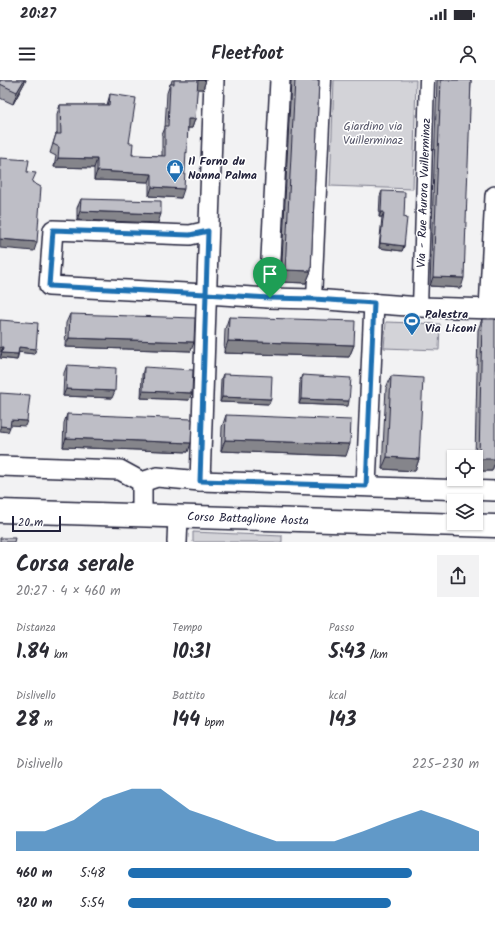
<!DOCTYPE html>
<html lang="it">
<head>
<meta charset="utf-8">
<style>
  :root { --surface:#fff; --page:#f2f2f3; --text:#2b2b33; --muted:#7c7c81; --accent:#1f6fb2 }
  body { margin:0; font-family:Kalam,sans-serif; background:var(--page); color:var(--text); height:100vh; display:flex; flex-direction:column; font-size:15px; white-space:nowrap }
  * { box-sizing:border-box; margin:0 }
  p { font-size:13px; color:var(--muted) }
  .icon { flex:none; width:22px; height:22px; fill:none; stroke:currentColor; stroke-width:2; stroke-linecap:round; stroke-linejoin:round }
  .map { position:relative; height:462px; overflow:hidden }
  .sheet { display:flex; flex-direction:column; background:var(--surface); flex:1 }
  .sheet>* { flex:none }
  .controls { position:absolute; left:447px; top:370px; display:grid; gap:8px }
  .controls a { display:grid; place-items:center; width:36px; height:36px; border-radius:0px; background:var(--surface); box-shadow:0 1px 3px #0004; font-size:20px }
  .scale { position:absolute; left:12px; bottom:10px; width:49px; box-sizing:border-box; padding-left:4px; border:2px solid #22223b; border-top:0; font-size:11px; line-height:14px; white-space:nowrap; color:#22223b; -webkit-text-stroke:3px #fff; paint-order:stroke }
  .pin { position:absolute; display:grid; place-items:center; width:34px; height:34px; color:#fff; margin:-41px -17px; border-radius:50% 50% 50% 0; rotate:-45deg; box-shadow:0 0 4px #0007 }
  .pin .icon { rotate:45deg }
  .round { display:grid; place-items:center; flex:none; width:42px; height:42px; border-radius:0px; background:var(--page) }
  .summary { display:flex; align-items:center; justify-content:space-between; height:68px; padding:0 16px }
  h1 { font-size:22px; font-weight:700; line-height:30px }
  .metrics { display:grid; grid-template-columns:repeat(3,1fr); gap:6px; height:68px; padding:4px 16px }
  .metrics div { display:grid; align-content:center }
  .metrics b { font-size:20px; font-weight:700 }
  .metrics small { font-size:11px; font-weight:400 }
  .metrics p { font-size:11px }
  .chart { height:112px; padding:8px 16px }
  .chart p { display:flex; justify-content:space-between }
  .chart svg { width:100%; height:72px; margin-top:4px; fill:var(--accent); opacity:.7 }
  ul { padding:0 16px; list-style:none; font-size:13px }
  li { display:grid; grid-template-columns:64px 48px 1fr; align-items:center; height:30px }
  li i { height:10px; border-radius:5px; background:var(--accent) }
  .status { display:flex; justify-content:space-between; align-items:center; height:28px; padding:0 20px; background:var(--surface); direction:ltr }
  .status svg { height:11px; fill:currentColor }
  header { display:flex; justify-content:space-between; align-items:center; height:52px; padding:0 16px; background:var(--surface); font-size:18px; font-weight:700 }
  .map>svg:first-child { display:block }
  .green { fill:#d3d3d8; stroke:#7a7a8a }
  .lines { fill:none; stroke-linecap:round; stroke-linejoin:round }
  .pedestrian-casing { stroke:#22223b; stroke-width:17 }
  .minor-casing { stroke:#22223b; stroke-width:22 }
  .tertiary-casing { stroke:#22223b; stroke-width:25 }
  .pedestrian { stroke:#fff; stroke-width:14 }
  .minor { stroke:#fff; stroke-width:19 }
  .tertiary { stroke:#fff; stroke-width:22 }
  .wall { fill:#a3a3aa; stroke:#22223b }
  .shaded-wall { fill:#85858b; stroke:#22223b }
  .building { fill:#bebec6; stroke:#22223b }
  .route-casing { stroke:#fff; stroke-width:8 }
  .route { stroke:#1f6fb2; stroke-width:5 }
  .labels { text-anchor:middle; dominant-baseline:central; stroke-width:3; stroke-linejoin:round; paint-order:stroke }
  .park-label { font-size:12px; fill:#57576a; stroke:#fff }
  .poi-label { font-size:12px; font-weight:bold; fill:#22223b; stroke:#fff; text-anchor:start }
  .street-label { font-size:12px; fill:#22223b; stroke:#fff }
</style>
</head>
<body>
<div class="status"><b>20:27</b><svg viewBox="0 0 49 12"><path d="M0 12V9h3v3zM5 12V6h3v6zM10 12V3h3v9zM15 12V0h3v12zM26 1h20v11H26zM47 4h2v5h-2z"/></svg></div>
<header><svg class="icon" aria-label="menu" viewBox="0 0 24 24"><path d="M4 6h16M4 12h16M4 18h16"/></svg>Fleetfoot<svg class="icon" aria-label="person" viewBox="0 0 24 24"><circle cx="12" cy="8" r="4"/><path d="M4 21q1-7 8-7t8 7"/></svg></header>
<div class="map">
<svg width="495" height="462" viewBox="0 0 495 462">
  <rect width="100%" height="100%" fill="#f2f2f3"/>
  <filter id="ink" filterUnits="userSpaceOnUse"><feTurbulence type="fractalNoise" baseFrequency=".025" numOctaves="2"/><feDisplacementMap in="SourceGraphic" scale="8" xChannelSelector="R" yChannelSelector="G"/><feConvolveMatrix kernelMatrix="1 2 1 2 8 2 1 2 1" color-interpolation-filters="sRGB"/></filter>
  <g filter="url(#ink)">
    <g class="green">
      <path d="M334,0H416L413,109L330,106Z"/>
      <path d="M386,242L440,244L439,270L384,268Z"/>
      <path d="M193,452L282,456V462H193Z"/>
    </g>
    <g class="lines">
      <defs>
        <g id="pedestrian">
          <path d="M314,219L324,0"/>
          <path d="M420,227L427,0"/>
        </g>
        <g id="minor">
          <path d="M208,151L190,155L53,150L49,206L206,214L269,218L314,219L420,227L495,229"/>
          <path d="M269,218L280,0"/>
          <path d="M489,229L495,116"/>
          <path d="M0,386L120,390L142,402L157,397L200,401L495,411"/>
          <path d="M200,401L214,0"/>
          <path d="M366,406L374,223"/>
          <path d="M142,435V402"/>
          <path d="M177,462L178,437"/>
        </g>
        <path id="tertiary" d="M0,431L495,446"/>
      </defs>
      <use href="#pedestrian" class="pedestrian-casing"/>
      <use href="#minor" class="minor-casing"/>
      <use href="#tertiary" class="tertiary-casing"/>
      <use href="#pedestrian" class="pedestrian"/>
      <use href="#minor" class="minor"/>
      <use href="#tertiary" class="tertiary"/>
    </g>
    <g class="wall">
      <path d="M0,0H26L13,24L0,18Z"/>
      <path d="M172,0H206L203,9H197L195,39L192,48H188L181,118L149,116V102L94,100V88L54,87L56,76L50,73L56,54H57V34L60,25H107L110,14L129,63L132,75L162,76V55L165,48L167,13L170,4H171Z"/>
      <path d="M291,0H319L311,191L306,203L281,202Z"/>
      <path d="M437,0H471L461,208L430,206Z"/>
      <path d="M382,111L404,137V166L402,171L379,168L382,137H379L380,116Z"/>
      <path d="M81,119L158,143L77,140V128Z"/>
      <path d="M70,234L191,271L65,267L66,243Z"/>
      <path d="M229,237L354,265L349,277L224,273L225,249Z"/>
      <path d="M482,239L494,385L492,391H476V377H475L478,250Z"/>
      <path d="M0,240L36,269L34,274L19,272L17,280L0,278L1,272Z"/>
      <path d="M67,285L112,318L63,316L64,293Z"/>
      <path d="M144,287L189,320L141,318L142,295Z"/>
      <path d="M223,294L269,324L220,322L221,299Z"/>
      <path d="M302,295L348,326L299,324L300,300Z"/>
      <path d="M391,296L419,379L415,391L382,389L386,308Z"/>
      <path d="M67,334L188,372L63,367L64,343Z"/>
      <path d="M226,335L346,376L221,371L222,347Z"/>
    </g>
    <g class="shaded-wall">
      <path d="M24,0H26L13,24L17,12Z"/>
      <path d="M198,0H206L203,9H195Z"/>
      <path d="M188,39H195L192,48H185Z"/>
      <path d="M58,78L97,79L94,88L54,87Z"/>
      <path d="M97,91L152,94L149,102L94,100Z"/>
      <path d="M152,107L184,109L181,118L149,116Z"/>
      <path d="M80,131L161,134L158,143L77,140Z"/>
      <path d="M381,132H384L382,137H379Z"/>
      <path d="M0,159L37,162L34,171L0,168Z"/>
      <path d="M380,163L404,166L402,171L379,168Z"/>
      <path d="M285,190L311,191L306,203L281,202Z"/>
      <path d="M433,197L464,198L461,208L430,206Z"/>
      <path d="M69,258L194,262L191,271L65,267Z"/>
      <path d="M228,261L354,265L349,277L224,273Z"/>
      <path d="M0,267H3L1,272H0Z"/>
      <path d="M19,267L36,269L34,274L17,272Z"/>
      <path d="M2,273L18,274L17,280L0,278Z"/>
      <path d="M66,309L115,311L112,318L63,316Z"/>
      <path d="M143,311L192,313L189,320L141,318Z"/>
      <path d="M222,317L271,319L269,324L220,322Z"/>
      <path d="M301,319L349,321L348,326L299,324Z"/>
      <path d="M11,340L27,341L25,346L9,345Z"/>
      <path d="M0,346L10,347L8,352L0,351Z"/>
      <path d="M66,358L191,363L188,372L63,367Z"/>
      <path d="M225,360L350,364L346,376L221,371Z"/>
      <path d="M387,377L419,379L415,391L382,389Z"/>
      <path d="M495,378V385H494L492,391H476V386L479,379Z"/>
    </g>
    <g class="building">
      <path d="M0,0H24L17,12L0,4Z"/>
      <path d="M174,0H206H198L195,39H188L187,73L186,72L184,109L152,107V94L97,91V79L58,78L59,67L53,64L56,54H61L60,25H109L110,14L136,18L129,63H133L132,75L165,76V46H168L170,4H174Z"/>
      <path d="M295,0H319L311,191L285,190Z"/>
      <path d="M441,0H471L464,198L433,197Z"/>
      <path d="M0,78L29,80L27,92L36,93L32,102L41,107L37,162L0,159Z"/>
      <path d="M382,111L405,112L404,137L407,138L404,166L380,163L384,132H381Z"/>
      <path d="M81,119L161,121V134L80,131Z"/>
      <path d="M70,234L195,238L194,262L69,258Z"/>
      <path d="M229,237L355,241L354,265L228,261Z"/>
      <path d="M482,239H495V379H479Z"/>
      <path d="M0,240L38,243L36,269L19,267L18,274L2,273L3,267H0Z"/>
      <path d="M67,285L116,288L115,311L66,309Z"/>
      <path d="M144,287L193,290L192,313L143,311Z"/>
      <path d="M223,294L272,296L271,319L222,317Z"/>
      <path d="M302,295L351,298L349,321L301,319Z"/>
      <path d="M391,296L423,298L419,379L387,377Z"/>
      <path d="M0,313L30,315L27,341L11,340L10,347L0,346Z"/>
      <path d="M67,334L192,339L191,363L66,358Z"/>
      <path d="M226,335L351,340L350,364L225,360Z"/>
      <path d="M0,458H15L14,462H0Z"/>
    </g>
  </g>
  <g class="lines" filter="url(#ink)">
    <defs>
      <path id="route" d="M270,218L206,214L49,206L53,150L190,155L208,151L200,401L366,406L374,223L314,219L270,218"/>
    </defs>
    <use href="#route" class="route-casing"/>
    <use href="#route" class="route"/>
  </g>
  <defs>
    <symbol id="shop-pin" viewBox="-11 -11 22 30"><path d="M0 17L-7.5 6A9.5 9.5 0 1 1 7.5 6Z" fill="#1f6fb2" stroke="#fff"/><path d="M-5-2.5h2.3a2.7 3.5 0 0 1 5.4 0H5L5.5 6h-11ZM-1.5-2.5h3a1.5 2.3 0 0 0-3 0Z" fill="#fff"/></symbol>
    <symbol id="stadium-pin" viewBox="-11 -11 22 30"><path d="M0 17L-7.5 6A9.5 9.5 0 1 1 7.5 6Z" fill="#1f6fb2" stroke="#fff"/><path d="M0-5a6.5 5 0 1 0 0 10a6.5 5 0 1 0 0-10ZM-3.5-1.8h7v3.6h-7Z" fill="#fff"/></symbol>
  </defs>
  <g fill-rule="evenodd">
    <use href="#shop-pin" x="165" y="78" width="20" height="27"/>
    <use href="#stadium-pin" x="402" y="231" width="20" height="27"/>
  </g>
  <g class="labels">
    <g class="park-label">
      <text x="373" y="46">Giardino via<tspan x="373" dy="14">Vuillerminaz</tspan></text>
    </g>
    <g class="poi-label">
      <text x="188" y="81">Il Forno du<tspan x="188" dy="14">Nonna Palma</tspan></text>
      <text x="425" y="234">Palestra<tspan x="425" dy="14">Via Liconi</tspan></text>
    </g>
    <g class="street-label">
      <text transform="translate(424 113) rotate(-88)">Via - Rue Aurora Vuillerminaz</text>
      <text transform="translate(248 439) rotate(2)">Corso Battaglione Aosta</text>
    </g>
  </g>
</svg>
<div class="controls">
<a><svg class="icon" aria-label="locate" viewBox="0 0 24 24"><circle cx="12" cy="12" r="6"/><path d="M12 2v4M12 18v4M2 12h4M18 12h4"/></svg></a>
<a><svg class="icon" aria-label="layers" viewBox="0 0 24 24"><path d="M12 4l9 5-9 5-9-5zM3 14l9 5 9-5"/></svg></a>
</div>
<div class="scale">20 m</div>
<div class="pin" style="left:270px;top:218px;background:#1e9e55"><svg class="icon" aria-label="arrive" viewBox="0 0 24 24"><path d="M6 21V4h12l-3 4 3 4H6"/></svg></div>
</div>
<section class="sheet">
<div class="summary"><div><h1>Corsa serale</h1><p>20:27 · 4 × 460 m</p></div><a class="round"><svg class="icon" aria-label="share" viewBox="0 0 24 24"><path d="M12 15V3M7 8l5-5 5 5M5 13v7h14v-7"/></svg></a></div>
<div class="metrics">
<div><p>Distanza</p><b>1.84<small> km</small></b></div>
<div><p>Tempo</p><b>10:31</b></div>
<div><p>Passo</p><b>5:43<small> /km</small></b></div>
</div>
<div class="metrics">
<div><p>Dislivello</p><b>28<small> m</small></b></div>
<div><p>Battito</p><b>144<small> bpm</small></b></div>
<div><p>kcal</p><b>143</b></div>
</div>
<div class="chart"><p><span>Dislivello</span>225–230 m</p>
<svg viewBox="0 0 160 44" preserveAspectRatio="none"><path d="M0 44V32L10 32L20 25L30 12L40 6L50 6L60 19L70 25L80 32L90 38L100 38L110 38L120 32L130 25L140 19L150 25L160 32V44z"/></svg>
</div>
<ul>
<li><b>460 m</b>5:48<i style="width:81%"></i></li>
<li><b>920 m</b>5:54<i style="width:75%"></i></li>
</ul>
</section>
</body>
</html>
